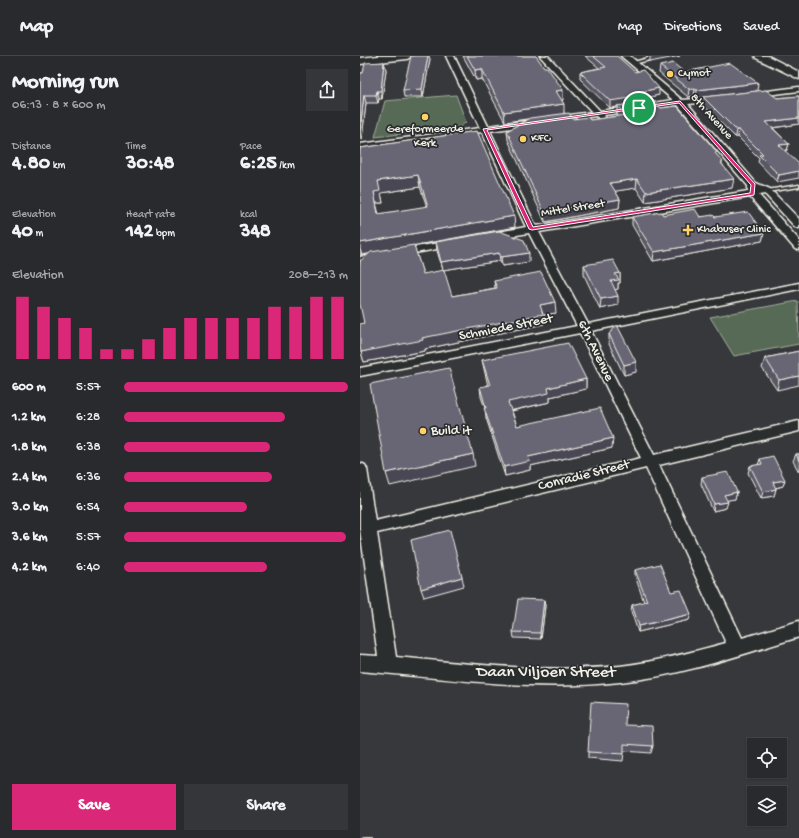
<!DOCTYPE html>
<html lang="en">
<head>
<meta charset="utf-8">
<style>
  :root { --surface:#282a2d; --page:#343639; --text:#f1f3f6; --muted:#a5a7aa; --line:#444649; --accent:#db2777 }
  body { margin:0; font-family:"Gochi Hand",sans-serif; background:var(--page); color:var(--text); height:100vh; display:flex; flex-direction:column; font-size:15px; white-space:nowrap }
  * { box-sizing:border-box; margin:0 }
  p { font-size:13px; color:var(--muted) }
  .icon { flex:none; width:22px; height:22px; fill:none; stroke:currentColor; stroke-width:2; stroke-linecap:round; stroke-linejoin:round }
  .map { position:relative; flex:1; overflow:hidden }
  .side { display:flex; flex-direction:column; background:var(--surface); width:360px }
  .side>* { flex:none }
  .tools { position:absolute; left:387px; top:682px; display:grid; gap:8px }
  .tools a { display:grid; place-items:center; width:40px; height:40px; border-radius:0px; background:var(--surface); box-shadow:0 1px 3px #0004,0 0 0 1px var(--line); font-size:20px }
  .pin { position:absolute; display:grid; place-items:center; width:34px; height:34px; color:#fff; margin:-17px; border:2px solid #fff; border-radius:50%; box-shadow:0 1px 4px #0007 }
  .round { display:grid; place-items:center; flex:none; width:42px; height:42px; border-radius:0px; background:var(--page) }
  .overview { display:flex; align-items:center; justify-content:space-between; height:68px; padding:0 12px }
  h1 { font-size:22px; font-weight:800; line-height:30px }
  .metrics { display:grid; grid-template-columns:repeat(3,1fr); gap:6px; height:68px; padding:4px 12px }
  .metrics div { display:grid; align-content:center }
  .metrics b { font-size:20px; font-weight:800 }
  .metrics small { font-size:11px; font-weight:400 }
  .metrics p { font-size:11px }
  .chart { height:112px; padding:8px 12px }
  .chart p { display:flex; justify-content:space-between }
  .chart svg { width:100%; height:72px; margin-top:4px; stroke:var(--accent); stroke-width:6 }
  .action { display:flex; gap:8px; margin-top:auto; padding:8px 12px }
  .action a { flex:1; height:46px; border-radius:0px; background:var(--accent); color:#fff; font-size:16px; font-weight:800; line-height:46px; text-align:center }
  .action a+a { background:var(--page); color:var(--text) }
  ul { padding:0 12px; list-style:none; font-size:13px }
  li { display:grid; grid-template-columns:64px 48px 1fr; align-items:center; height:30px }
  li i { height:10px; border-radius:5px; background:var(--accent) }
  header { display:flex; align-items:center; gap:24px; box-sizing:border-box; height:56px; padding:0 20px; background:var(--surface); border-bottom:1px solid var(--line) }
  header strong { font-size:19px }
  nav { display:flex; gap:22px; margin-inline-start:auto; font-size:14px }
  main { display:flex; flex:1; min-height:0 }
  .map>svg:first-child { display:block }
  .green { fill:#566a55; stroke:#a5ae9e }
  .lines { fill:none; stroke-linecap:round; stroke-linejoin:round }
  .lane-casing { stroke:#f4f1e8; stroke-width:3 }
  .street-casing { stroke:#f4f1e8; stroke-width:3 }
  .secondary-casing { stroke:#f4f1e8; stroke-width:3 }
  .lane { fill:#2a2d2e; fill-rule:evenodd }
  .street { fill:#2a2d2e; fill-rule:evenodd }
  .secondary { fill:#2a2d2e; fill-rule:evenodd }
  .wall { fill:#595865; stroke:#f4f1e8; fill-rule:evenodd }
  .shaded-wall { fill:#484752; stroke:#f4f1e8 }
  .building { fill:#676675; stroke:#f4f1e8; fill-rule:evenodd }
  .route { fill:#db2777; stroke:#fff; fill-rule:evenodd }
  .poi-dot { fill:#ffd166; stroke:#2a2d2e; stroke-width:1.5 }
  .labels { text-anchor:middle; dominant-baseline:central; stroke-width:3.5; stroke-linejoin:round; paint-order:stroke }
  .far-poi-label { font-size:12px; fill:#f4f1e8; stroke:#2a2d2e; text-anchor:start }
  .far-street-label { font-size:12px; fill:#f4f1e8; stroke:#2a2d2e }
  .street-label { font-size:14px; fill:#f4f1e8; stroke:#2a2d2e }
  .poi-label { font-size:14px; fill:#f4f1e8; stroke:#2a2d2e; text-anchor:start }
  .near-street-label { font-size:17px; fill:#f4f1e8; stroke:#2a2d2e }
</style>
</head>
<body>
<header>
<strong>Map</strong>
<nav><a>Map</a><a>Directions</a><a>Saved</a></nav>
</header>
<main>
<section class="side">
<div class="overview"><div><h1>Morning run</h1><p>06:13 · 8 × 600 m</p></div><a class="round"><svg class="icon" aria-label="share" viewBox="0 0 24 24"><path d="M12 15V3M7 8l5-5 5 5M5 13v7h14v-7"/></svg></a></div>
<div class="metrics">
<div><p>Distance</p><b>4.80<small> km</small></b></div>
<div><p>Time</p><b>30:48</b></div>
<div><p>Pace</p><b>6:25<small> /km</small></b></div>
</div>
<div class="metrics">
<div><p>Elevation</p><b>40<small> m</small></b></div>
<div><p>Heart rate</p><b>142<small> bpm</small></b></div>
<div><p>kcal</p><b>348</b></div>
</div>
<div class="chart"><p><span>Elevation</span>208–213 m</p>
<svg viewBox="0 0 160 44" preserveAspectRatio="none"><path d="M5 44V6M15 44V12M25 44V19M35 44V25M45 44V38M55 44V38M65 44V32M75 44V25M85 44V19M95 44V19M105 44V19M115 44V19M125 44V12M135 44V12M145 44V6M155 44V6"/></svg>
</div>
<ul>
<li><b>600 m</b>5:57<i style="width:100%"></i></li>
<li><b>1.2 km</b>6:28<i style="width:72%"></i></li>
<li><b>1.8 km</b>6:38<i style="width:65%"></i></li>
<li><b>2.4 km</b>6:36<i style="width:66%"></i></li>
<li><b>3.0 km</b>6:54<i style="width:55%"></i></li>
<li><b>3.6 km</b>5:57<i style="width:99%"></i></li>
<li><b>4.2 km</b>6:40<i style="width:64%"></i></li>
</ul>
<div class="action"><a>Save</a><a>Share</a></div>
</section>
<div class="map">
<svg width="439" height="782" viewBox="0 0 439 782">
  <rect width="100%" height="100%" fill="#36383c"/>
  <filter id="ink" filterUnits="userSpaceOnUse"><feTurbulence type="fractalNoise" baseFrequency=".025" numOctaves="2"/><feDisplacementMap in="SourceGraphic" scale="8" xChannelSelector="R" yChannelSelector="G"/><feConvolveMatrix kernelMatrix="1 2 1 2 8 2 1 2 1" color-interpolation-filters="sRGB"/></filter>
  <g filter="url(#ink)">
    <g class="green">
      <path d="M96,39L106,66L100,71L15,81L25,45Z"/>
      <path d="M438,245L439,288L374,300L350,261Z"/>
    </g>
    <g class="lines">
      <defs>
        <g id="lane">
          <path d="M289,0H293L290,4L273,8L271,7L288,2Z"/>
          <path d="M439,129V131L407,136L405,135L407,134Z"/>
        </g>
        <g id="street">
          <path d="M86,0H94L128,70L232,56L180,0H188L240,55L313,44L261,0H270L322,44L364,41L365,43L364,45H361L328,48L396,127L410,133L439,163V172L435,171L405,138L399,139L439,184V194L435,193L390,141L179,176L228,268L439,227V233L231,275L294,399L439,365V375L299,409L382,582L439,565V581C380,599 321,620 260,626C174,636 86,622 0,615V599L18,600L0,473V407L5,409L7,413L15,465L281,402L220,277L0,320V312L217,270L169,177L127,184L122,181L127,178L166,171L122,76L0,94V88L120,72ZM318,49L388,130V135L176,170L130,75L236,60L242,65L246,62L244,59ZM286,412L366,587C331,596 296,606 260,610C185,617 110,608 36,601L17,477Z"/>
          <path d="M439,31V35L392,41L388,39L392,37Z"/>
          <path d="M95,184L99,185L100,187L99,189L0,207V201Z"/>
        </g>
        <g id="secondary">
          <path d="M18,0H52L47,3L0,8V2Z"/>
          <path d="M395,0H408L439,16V23L396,2Z"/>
        </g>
      </defs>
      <use href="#lane" class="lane-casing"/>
      <use href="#street" class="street-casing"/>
      <use href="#secondary" class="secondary-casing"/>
      <use href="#lane" class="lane"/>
      <use href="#street" class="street"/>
      <use href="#secondary" class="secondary"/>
    </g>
    <g class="wall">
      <path d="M103,0H176L203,44H202L204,57L213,63L230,64L258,60L257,59V51L250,52L220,23V16L239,12L225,0H257L299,39L285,42L284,46L356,98L363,109L372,132L285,146L276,132L255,135L260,143L259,152L185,166L148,84L147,75L168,63L145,66L122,23L116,24Z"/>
      <path d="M70,3L63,41H44L43,34Z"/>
      <path d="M24,6L26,14L22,43H19L18,47H6L2,83H0V17H3Z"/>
      <path d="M300,10L324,16L397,35L352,40L417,42L439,40V68L413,72L429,88L427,94L425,95L417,126L398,106L399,102L378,81H375L342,48L343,41L336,42L334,40L328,41L299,17Z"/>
      <path d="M117,75L155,171L54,190L63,218L92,240L135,232L134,225L196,257L183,259L184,268L65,293V295L4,306L1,296L4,267L8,198L2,199H0V92ZM60,131L67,151L19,158L16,147H23L21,137Z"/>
      <path d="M303,159L355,161L404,177L402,185L293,205L272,169V161Z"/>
      <path d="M139,175L169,206L142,210L140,205L83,214L77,195L76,186Z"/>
      <path d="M224,209L260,217V227H258V233L255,234L258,249L240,253L224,219Z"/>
      <path d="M249,278L276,316L264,319L249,288Z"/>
      <path d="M439,295L417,334L402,312L405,302Z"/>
      <path d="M122,304L226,323V333L190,341V346L152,355L157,370L252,392L170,410V414L145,420L126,362L125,352L121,341L120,331L128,330L124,313Z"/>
      <path d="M436,398H439V416L433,405Z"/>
      <path d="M400,403L423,430L416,432L414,440L401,442L388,417L390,410L398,409Z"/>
      <path d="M342,421L377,436L375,443L367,444L366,452L353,455L341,428Z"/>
      <path d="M275,514L311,536L329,564L278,576L271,555L272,549L284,546L275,520Z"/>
      <path d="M184,544L185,550L181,583L154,582L153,576Z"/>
      <path d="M265,669L293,690L291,697L264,695L263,705L228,702V696Z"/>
    </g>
    <g class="shaded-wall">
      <path d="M68,0H69L70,3L63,41L62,33Z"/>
      <path d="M290,0H320L290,6Z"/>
      <path d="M24,6L26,14L22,43L21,35Z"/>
      <path d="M122,13V23L116,24L115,14Z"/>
      <path d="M398,27L397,35L336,42L337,34Z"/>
      <path d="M299,32V39L285,42L284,47L257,50V51L250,52V45L280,36Z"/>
      <path d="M329,33H335L334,40L328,41Z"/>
      <path d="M203,34V44L196,45V35Z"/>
      <path d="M17,35L19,43L18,47L16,39Z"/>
      <path d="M4,39L6,47L2,83L0,75Z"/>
      <path d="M204,48V58L145,66L144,56Z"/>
      <path d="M439,62V68L405,73L406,66Z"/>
      <path d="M376,74H379L378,81H375Z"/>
      <path d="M429,88L427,94L418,96L419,89Z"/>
      <path d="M439,115V122L417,126L419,119Z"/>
      <path d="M58,119L60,131L21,137L23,147H16L14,136L18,125Z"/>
      <path d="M277,123L276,132L250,136V127Z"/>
      <path d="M374,123L372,132L285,146L286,136Z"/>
      <path d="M260,143L259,152L185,166L184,156Z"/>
      <path d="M154,160L155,171L2,199L0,193V187Z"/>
      <path d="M404,177L402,185L293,205L294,196Z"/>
      <path d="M139,197L140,205L83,214L81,206Z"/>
      <path d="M169,197V206L142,210L141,201Z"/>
      <path d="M260,217V227H258V233L250,235L251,225L255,218Z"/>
      <path d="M258,240V249L240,253L241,243Z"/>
      <path d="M195,246L196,257L183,259L184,268L65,293V295L4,306L1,296L62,282L180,249Z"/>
      <path d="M276,306V316L264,319V309Z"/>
      <path d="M439,320V329L417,334L419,324Z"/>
      <path d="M226,323V333L190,341V346L149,355L148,346L188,332Z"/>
      <path d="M253,382L252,392L170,410V414L145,420L144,411L168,401Z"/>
      <path d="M113,398L115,410L30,430L26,417Z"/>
      <path d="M425,424L423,430L411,433L413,426Z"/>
      <path d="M416,433L414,440L401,442L403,436Z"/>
      <path d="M377,436L375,443L363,445L364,439Z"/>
      <path d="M368,446L366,452L353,455L354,448Z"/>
      <path d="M102,521L104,530L64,541L61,533Z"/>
      <path d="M184,544L185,550L181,583L180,577Z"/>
      <path d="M331,558L329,564L278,576L279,570Z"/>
    </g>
    <g class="building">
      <path d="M51,0H68L62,33L43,34Z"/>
      <path d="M107,0H176L184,11H187L203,34L196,35L204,48L144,56L122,13L115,14Z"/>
      <path d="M233,0H257L275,16L283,14L299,32L280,36L285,40L250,45L220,16L246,11Z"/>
      <path d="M24,6L21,35H17L16,39H4L0,75V17H3L5,7Z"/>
      <path d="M313,7L324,16L370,7L398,27L337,34L335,33H329L300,10Z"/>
      <path d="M406,34L417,42L439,40V62L406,66L429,88L419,89L439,108V115L419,119L399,99L403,98L379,74H376L343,41Z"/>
      <path d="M293,45L301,52L317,50L357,96L355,97L363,106L361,107L374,123L286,136L277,123L250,127L260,143L184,156L147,75L170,62L209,57L213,63L228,61L230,64L266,59L257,50Z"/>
      <path d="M117,75L154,160L0,187V92ZM58,119L68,150L18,158L14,136L20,135L18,125Z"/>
      <path d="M335,153L340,161L353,159L355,161L388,156L404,177L294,196L272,161L301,156L303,159Z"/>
      <path d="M139,175L164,184L169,197L141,201L139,197L81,206L76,186Z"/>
      <path d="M54,189L63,218L84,214L92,240L137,232L134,225L181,216L195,246L180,249L183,258L62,282L63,284L1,296L0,289V268L4,267L0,248V205L11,196Z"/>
      <path d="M253,204L260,217L255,218L259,224L251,225L258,240L241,243L224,209Z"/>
      <path d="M257,269L276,306L264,309L249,278Z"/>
      <path d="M208,287L226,323L188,332L189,337L148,346L157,370L240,352L253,382L168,401L170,405L144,411L124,352H126L120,331L130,329L122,304Z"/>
      <path d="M439,295V320L419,324L405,302Z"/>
      <path d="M89,312L113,398L26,417L10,328Z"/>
      <path d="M436,398H439V405Z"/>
      <path d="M413,400L425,424L413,426L416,433L403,436L390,410L402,408L400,403Z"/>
      <path d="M368,416L377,436L364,439L368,446L354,448L342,421Z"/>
      <path d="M90,474L102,521L61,533L51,484Z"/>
      <path d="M300,508L311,536L321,534L331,558L279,570L272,549L287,545L275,514Z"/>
      <path d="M158,543L184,544L180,577L153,576Z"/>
      <path d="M231,646L266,648L265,669L292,670L293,690L264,688V698L228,696Z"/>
      <path d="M0,781L11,782H0Z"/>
    </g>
  </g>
  <path class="route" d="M320,45L395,128L394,139L172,174L169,173L123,73ZM319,47L391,129L390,137L173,171L127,74Z"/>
  <g class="poi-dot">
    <circle cx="310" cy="18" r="4"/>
    <circle cx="65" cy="61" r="4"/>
    <circle cx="163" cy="83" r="4"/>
    <path d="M326 168h4v4h4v4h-4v4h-4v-4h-4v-4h4z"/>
    <circle cx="63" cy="375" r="4"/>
  </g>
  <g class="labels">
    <g class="far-poi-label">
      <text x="318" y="18">Cymot</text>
      <text x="65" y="74" text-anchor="middle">Gereformeerde<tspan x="65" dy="14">Kerk</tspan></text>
      <text x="171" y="83">KFC</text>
      <text x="337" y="174">Khabuser Clinic</text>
    </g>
    <g class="far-street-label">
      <text transform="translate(351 61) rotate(48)">8th Avenue</text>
      <text transform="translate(213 153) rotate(-9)">Mittel Street</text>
    </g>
    <g class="street-label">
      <text transform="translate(146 272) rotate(-11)">Schmiede Street</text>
      <text transform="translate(235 295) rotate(64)">6th Avenue</text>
      <text transform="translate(224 420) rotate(-14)">Conradie Street</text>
    </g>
    <g class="poi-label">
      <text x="71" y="375">Build it</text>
    </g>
    <g class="near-street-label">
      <text x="186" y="617">Daan Viljoen Street</text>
    </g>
  </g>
</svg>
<div class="tools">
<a><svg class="icon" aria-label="locate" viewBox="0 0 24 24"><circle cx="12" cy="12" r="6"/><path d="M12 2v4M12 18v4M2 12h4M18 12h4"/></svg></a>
<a><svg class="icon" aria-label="layers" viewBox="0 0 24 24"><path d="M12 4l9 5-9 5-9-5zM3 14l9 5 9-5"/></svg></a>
</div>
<div class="pin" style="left:279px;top:52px;background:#1e9e55"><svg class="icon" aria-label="arrive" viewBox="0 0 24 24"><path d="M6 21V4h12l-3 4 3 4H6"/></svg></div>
</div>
</main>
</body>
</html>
